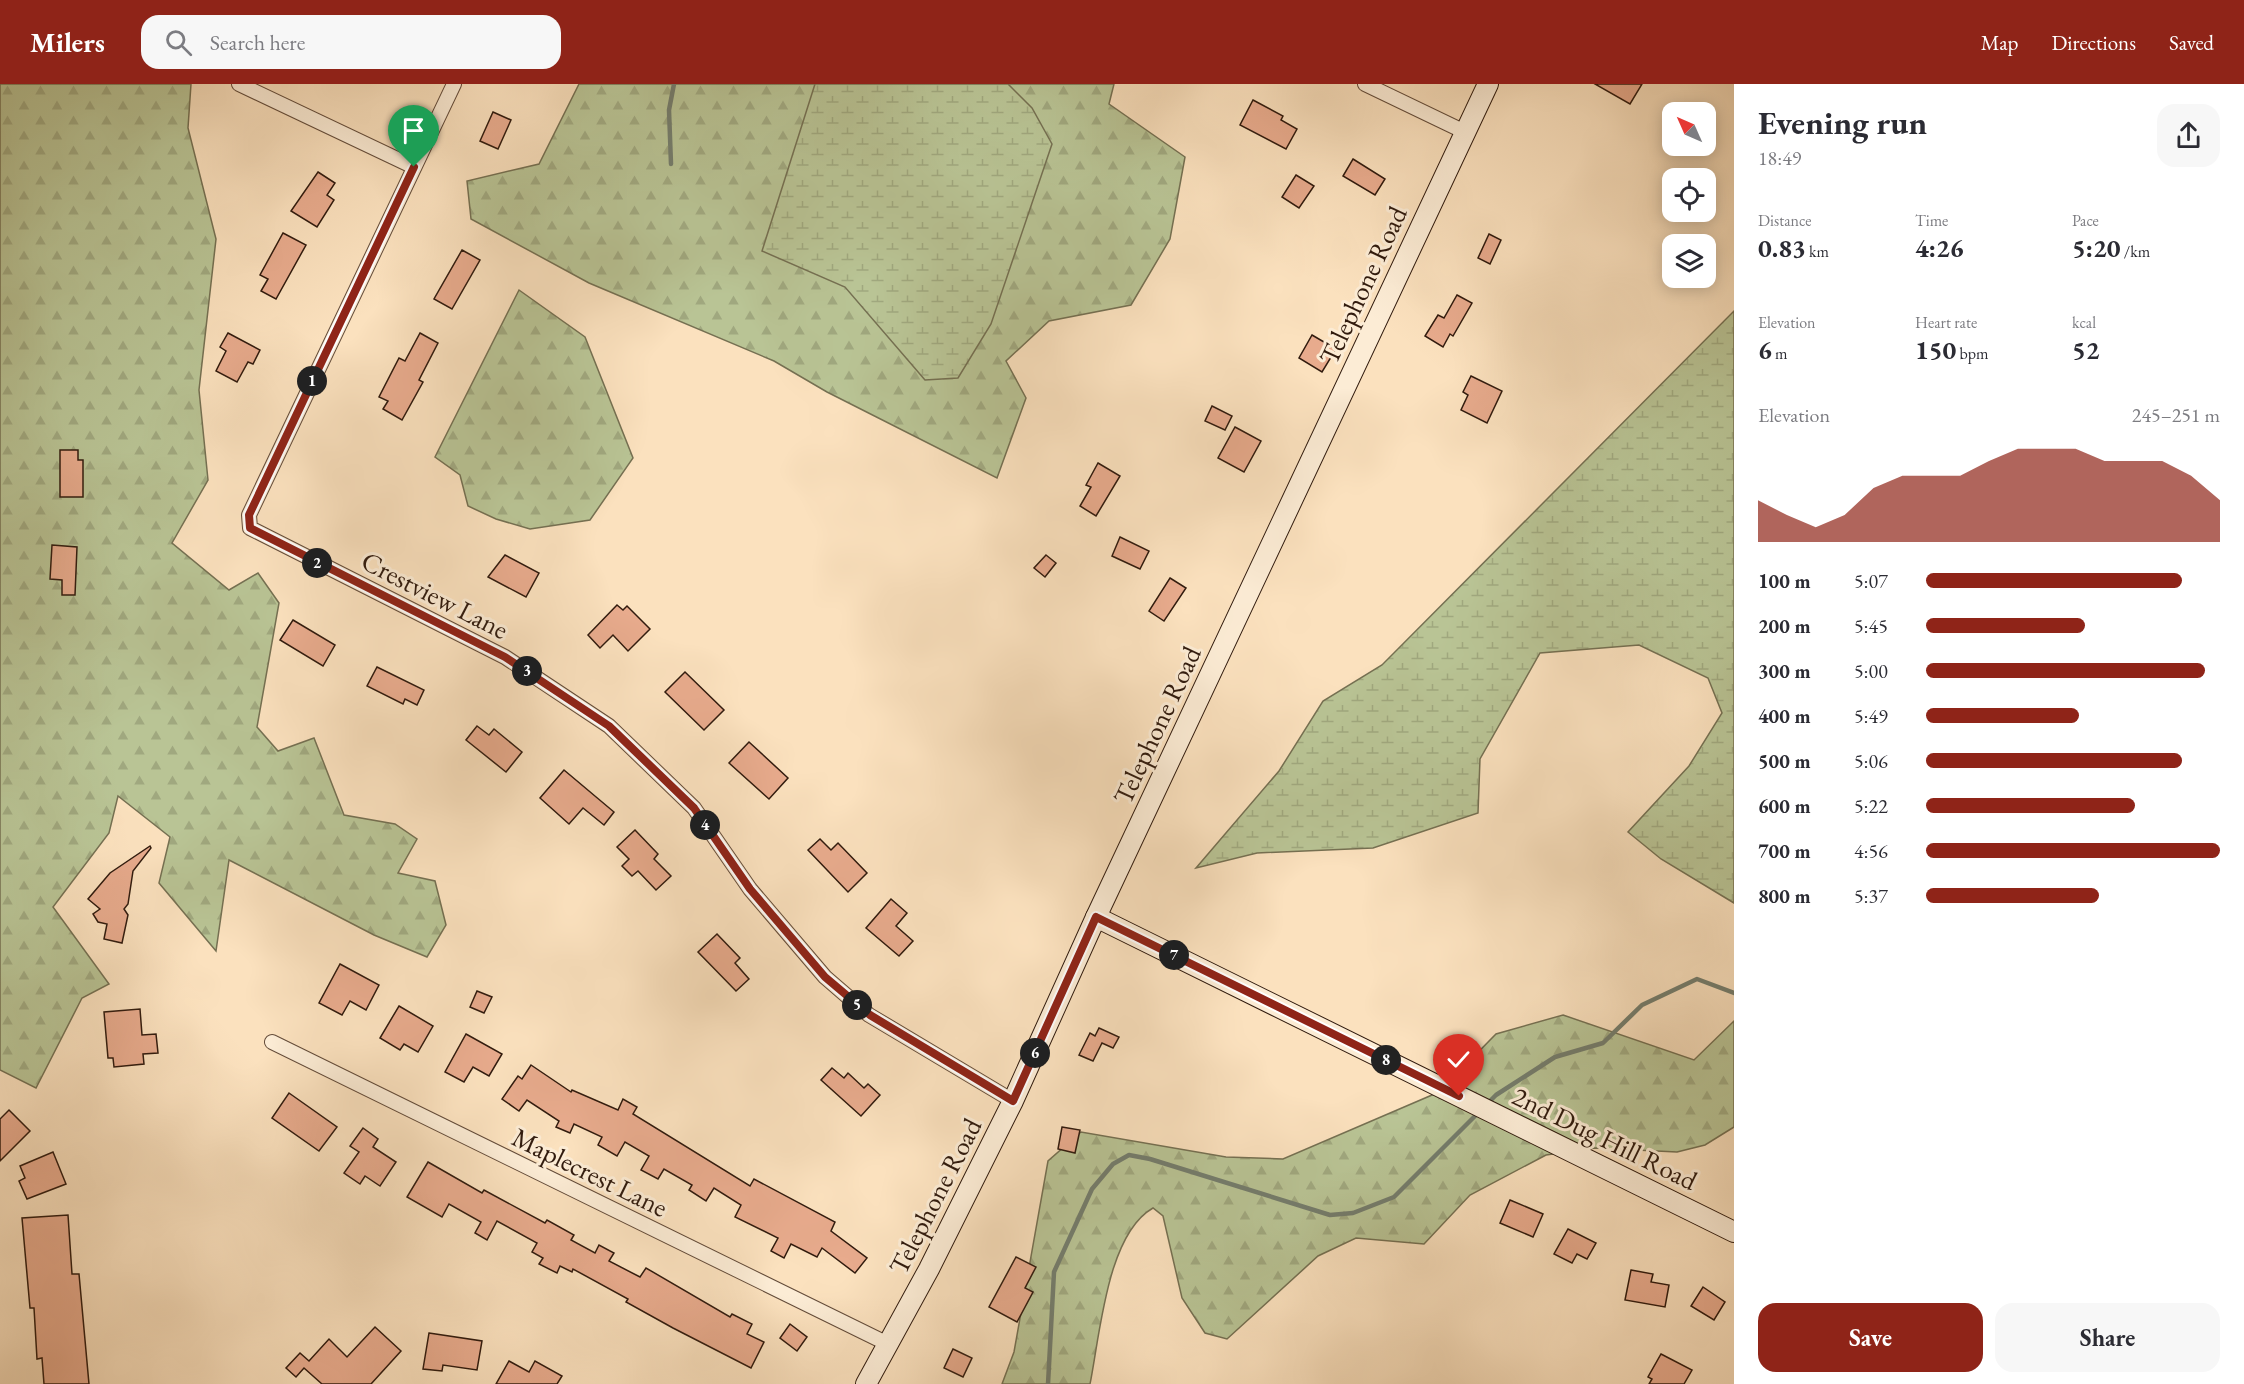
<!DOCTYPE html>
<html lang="en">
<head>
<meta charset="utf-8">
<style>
  :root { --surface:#fff; --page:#f7f7f7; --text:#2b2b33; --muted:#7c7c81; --accent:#8f2418 }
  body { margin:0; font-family:"EB Garamond",serif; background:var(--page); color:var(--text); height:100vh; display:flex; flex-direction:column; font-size:22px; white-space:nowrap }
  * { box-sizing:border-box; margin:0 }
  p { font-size:20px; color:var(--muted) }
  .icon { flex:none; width:33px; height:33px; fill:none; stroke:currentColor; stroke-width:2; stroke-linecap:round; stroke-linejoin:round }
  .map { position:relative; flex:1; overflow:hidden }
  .details { display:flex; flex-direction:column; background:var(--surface); width:510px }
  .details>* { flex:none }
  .needle { width:39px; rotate:315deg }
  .controls { position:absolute; left:1662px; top:18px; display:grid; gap:12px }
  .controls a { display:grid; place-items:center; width:54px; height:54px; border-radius:12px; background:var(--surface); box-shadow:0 3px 15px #0003; font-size:30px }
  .pin { position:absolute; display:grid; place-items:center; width:51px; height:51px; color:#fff; margin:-62px -26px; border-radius:50% 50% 50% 0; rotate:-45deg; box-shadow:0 0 6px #0007 }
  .pin .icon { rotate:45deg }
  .km { position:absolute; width:30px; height:30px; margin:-15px; border-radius:50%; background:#222; color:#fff; font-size:16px; line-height:30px; text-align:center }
  .round { display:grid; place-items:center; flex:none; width:63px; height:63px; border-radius:18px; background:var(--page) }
  .headline { display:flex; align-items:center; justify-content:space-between; height:102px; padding:0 24px }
  h1 { font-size:33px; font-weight:700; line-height:45px }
  .stats { display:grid; grid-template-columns:repeat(3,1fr); gap:9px; height:102px; padding:6px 24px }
  .stats div { display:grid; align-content:center }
  .stats b { font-size:26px; font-weight:700 }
  .stats small { font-size:16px; font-weight:400 }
  .stats p { font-size:16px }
  .chart { height:168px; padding:12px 24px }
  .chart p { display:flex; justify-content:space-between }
  .chart svg { width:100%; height:108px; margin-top:6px; fill:var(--accent); opacity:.7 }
  .action { display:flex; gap:12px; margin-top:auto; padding:12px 24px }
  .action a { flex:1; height:69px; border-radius:18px; background:var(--accent); color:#fff; font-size:24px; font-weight:700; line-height:69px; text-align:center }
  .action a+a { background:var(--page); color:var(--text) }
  ul { padding:0 24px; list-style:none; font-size:20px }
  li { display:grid; grid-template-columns:96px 72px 1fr; align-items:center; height:45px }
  li i { height:15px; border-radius:8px; background:var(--accent) }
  header { display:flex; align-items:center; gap:36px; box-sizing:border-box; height:84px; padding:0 30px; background:var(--accent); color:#fff }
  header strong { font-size:28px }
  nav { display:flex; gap:33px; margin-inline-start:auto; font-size:21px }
  .search { width:420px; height:54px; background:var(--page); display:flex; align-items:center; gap:15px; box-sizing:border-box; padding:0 21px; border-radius:18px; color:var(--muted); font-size:22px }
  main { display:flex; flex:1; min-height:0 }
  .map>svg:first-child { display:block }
  .forest { fill:url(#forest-firs); stroke:#757052; stroke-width:1.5 }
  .wetland { fill:url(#wetland-marsh); stroke:#757052; stroke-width:1.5 }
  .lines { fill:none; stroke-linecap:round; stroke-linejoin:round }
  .stream { stroke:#747d6d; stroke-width:4.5 }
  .building { fill:#e8ab8d; stroke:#311b0e; stroke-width:1.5 }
  .street-casing { stroke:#644c3a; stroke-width:16 }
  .secondary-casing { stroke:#311b0e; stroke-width:22 }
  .street { stroke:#fcecd5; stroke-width:14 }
  .secondary { stroke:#fcecd5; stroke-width:20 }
  .route-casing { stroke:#fff; stroke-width:12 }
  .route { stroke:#8f2418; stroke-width:8 }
  .labels { text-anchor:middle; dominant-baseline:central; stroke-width:6; stroke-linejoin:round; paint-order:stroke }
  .street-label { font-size:27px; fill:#311b0e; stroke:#fcecd5 }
</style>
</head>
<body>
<header>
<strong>Milers</strong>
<div class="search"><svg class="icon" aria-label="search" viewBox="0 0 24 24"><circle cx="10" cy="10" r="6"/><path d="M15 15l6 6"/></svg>Search here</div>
<nav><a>Map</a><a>Directions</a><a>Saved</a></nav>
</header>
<main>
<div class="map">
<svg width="1734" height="1300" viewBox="0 0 1734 1300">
  <defs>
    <pattern id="forest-firs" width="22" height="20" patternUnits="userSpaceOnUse" patternTransform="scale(1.5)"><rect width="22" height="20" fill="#b9c495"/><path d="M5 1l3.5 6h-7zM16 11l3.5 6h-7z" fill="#a0a87f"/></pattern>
    <pattern id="wetland-marsh" width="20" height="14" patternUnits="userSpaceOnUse" patternTransform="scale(1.5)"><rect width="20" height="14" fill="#b9c495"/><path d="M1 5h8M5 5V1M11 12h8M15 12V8" fill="none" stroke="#a0a87f"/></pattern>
  </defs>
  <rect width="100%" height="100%" fill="#fbe1be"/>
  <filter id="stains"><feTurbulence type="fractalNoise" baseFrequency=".00333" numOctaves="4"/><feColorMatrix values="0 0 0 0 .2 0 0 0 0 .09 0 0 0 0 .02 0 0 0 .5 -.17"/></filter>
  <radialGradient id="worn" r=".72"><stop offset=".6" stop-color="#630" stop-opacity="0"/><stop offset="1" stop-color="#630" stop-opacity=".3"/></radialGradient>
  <g class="forest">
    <path d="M0,0H191L188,44L216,155L199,306L208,396L172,459L229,506L258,489L279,519L257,643L278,667L314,654L344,731L395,740L417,755L398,789L435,797L446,841L427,873L374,851L229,776L216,867L159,799L170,753L118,712L109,749L53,823L109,900L82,914L36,1004L0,986Z"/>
    <path d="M579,0H1114L1109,20L1185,73L1170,155L1131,221L1049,237L1006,277L1026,314L997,394L827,308L774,277L589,199L471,135L467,97L539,80Z"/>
    <path d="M519,206L585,253L633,374L590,436L530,445L496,435L468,422L460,391L435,373Z"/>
    <path d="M1563,931L1694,976L1734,937V1043L1705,1061L1677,1068L1595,1064L1546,1071L1470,1111L1424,1160L1356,1154L1318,1172L1227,1255L1205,1249L1182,1214L1163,1132L1153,1124C1107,1150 1100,1251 1090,1300H1002L1014,1268L1048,1077L1081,1048L1226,1073L1283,1075L1439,1008L1496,950Z"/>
  </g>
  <g class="wetland">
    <path d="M815,0H1008L1032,24L1052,60L991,240L958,294L925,296L845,203L762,167Z"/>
    <path d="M1734,227V819L1661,775L1628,748L1689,682L1722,629L1708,594L1639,561L1540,569L1480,675L1478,729L1373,764L1257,769L1196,784L1279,687L1323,617L1382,581Z"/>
  </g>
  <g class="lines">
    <g class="stream">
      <path d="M671,80L669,26L674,0"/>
      <path d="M1487,1020L1496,1011L1555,973L1603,959L1642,921L1697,895L1734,909"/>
      <path d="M1048,1300L1054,1188L1092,1105L1113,1080L1129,1071L1150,1075L1330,1131L1353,1129L1394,1113L1479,1028"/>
    </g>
  </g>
  <g class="building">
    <path d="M1595,0H1642L1630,20Z"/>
    <path d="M1253,16L1283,32L1281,36L1297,45L1286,65L1240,41Z"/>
    <path d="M493,28L511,36L498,65L480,57Z"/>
    <path d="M1353,75L1385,95L1375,111L1343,92Z"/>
    <path d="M318,88L335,99L327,111L334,116L317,143L291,127Z"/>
    <path d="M1296,91L1314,102L1299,124L1282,113Z"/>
    <path d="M283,149L306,161L276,215L261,207L268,195L260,191Z"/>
    <path d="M1489,150L1501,156L1490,180L1478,174Z"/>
    <path d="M462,166L480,176L452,225L434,215Z"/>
    <path d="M1457,211L1472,219L1453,252L1450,250L1443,263L1425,252L1438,231L1444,234Z"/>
    <path d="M228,249L260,266L253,280L248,278L237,298L216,287L226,267L220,263Z"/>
    <path d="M420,249L438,259L419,296L423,298L402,336L383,325L388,317L379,313L399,274L405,277Z"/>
    <path d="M1312,251L1336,265L1322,288L1299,274Z"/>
    <path d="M1471,292L1502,307L1487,339L1461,326L1468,311L1463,308Z"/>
    <path d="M1212,322L1232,332L1225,346L1205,337Z"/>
    <path d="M1235,343L1261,357L1244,388L1218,374Z"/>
    <path d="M60,366H78V376H83V413H60Z"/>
    <path d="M1098,379L1120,392L1096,432L1080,422L1091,403L1086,401Z"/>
    <path d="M1120,453L1149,467L1140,485L1112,472Z"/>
    <path d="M52,461L77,463L75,511H62V496L50,495Z"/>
    <path d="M505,471L539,489L526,513L488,493Z"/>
    <path d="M1046,471L1056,479L1045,493L1034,484Z"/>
    <path d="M1170,494L1186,504L1164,537L1149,527Z"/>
    <path d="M617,521L623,526L627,522L650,545L628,567L613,551L600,564L588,551Z"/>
    <path d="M293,536L335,561L323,582L280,556Z"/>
    <path d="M377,583L424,606L417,621L405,615L403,620L367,602Z"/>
    <path d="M685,588L724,626L704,646L665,608Z"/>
    <path d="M477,642L489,651L494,645L522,668L506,688L466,656Z"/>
    <path d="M749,658L788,694L769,715L729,679Z"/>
    <path d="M564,686L614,728L604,741L583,724L569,740L540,714Z"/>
    <path d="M635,746L658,770L654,775L671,792L656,806L638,787L632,792L622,782L629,775L617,763Z"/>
    <path d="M820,755L831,766L838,759L867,789L848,808L808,766Z"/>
    <path d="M150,762L151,764L133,787L128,820L124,825L128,831L122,859L104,855L107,840L98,838L93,830L100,825L88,815L110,789Z"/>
    <path d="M891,815L907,829L896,842L913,857L899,872L866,844Z"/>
    <path d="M717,850L740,874L735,879L749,895L736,907L698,868Z"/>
    <path d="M340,880L379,901L366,926L350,917L342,931L319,919Z"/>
    <path d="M477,907L492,913L484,929L470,923Z"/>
    <path d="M399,922L433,942L418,968L404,960L400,966L380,954Z"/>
    <path d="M140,925L142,951L156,950L158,969L143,970L144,980L114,983L113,974H108L104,928Z"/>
    <path d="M1099,944L1119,953L1113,964L1102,959L1093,977L1079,971L1090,949L1095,952Z"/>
    <path d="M466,950L502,970L489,992L473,983L464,998L445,988Z"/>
    <path d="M531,981L571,1008L572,1006L618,1026L623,1015L637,1023L633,1030L750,1102L754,1095L835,1138L831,1147L867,1174L855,1189L822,1164L817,1173L791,1160L784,1174L771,1167L778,1154L735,1133L741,1121L714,1104L706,1117L689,1106L692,1101L664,1085L658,1095L641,1086L649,1072L625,1058L617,1072L598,1061L602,1053L574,1040L570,1049L556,1043L559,1037L527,1016L519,1027L502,1015L518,992L522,995Z"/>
    <path d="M832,984L844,994L848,989L864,1004L868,1000L880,1011L861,1032L821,996Z"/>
    <path d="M289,1009L337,1043L319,1067L272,1034Z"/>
    <path d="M9,1026L30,1047L0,1077V1035Z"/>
    <path d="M1062,1043L1080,1046L1075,1069L1058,1065Z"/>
    <path d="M363,1044L378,1055L373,1063L396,1078L380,1102L365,1092L360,1100L344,1089L359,1068L350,1062Z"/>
    <path d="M53,1068L66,1100L27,1115L19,1097L25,1094L20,1082Z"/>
    <path d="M428,1078L482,1109L484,1106L545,1139L547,1136L574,1151L571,1156L595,1169L599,1161L614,1169L609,1177L640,1193L646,1184L730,1233L732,1230L752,1240L747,1250L764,1258L751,1284L673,1244L626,1218L628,1215L573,1185L572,1188L560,1182L557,1189L539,1180L543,1174L532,1168L537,1159L497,1137L487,1156L475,1149L481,1138L449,1120L442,1133L407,1113Z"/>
    <path d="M1510,1116L1543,1130L1533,1153L1500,1139Z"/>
    <path d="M68,1131L72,1190H79L89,1300H44L42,1274L37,1275L34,1224H30L22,1134Z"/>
    <path d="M1568,1145L1596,1159L1587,1175L1577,1170L1572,1179L1554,1170Z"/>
    <path d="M1016,1173L1036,1183L1025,1204L1033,1208L1017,1238L989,1223Z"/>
    <path d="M1631,1186L1653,1190L1651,1198L1669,1201L1665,1223L1625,1216Z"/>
    <path d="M1703,1203L1725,1218L1714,1236L1691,1222Z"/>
    <path d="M790,1240L807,1253L797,1267L780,1254Z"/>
    <path d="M375,1243L401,1267L371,1300H322L304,1284L296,1293L286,1284L300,1269L309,1277L329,1255L347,1273Z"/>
    <path d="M429,1249L482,1257L477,1286L443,1281L442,1287L423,1285Z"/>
    <path d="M953,1265L972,1274L963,1293L944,1284Z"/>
    <path d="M1661,1270L1692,1286L1684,1300H1649L1652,1295L1648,1293Z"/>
    <path d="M509,1277L529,1288L535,1277L562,1292L557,1300H496Z"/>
  </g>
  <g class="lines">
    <defs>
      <g id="street">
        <path d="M239,0L414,83"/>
        <path d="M454,0L249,431L250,444L505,573L609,642L694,724L750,805L825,893L869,931L1013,1017"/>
        <path d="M1365,0L1465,48"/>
        <path d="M272,958L888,1260"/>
      </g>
      <g id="secondary">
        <path d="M1096,833L1734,1148"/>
        <path d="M866,1300L929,1185L1013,1017L1096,833L1488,0"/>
      </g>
    </defs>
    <use href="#street" class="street-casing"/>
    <use href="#secondary" class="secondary-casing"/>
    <use href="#street" class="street"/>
    <use href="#secondary" class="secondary"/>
  </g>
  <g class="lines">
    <defs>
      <path id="route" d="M414,83L249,431L250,444L505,573L609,642L694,724L750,805L825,893L870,931L1013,1017L1096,833L1459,1012"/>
    </defs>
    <use href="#route" class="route-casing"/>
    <use href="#route" class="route"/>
  </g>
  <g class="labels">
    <g class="street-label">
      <text transform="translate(1363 201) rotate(-65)">Telephone Road</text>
      <text transform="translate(435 511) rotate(27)">Crestview Lane</text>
      <text transform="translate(1157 641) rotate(-65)">Telephone Road</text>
      <text transform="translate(1605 1054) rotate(26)">2nd Dug Hill Road</text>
      <text transform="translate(590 1088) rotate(26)">Maplecrest Lane</text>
      <text transform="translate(935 1112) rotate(-63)">Telephone Road</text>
    </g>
  </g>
  <rect width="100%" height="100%" filter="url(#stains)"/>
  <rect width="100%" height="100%" fill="url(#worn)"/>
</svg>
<div class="controls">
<a><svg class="needle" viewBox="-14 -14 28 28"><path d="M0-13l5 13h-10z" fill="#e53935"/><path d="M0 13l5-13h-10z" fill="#7c7c81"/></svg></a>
<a><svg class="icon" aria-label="locate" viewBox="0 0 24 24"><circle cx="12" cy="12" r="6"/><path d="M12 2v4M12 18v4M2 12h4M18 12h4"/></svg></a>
<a><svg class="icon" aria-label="layers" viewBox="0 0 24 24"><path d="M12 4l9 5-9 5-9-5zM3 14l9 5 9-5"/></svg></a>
</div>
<div class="pin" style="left:414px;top:83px;background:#1e9e55"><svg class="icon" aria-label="arrive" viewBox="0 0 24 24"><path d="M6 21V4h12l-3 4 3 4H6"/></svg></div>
<div class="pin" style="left:1459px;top:1012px;background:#d93025"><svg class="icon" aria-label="check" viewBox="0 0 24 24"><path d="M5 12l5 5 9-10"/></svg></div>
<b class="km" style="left:312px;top:297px">1</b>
<b class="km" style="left:317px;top:479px">2</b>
<b class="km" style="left:527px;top:587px">3</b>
<b class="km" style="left:705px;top:741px">4</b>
<b class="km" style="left:857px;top:921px">5</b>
<b class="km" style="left:1035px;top:969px">6</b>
<b class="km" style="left:1174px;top:871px">7</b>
<b class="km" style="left:1386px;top:976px">8</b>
</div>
<section class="details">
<div class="headline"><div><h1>Evening run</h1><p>18:49</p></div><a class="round"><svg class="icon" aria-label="share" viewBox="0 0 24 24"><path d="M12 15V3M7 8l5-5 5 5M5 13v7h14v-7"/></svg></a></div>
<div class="stats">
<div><p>Distance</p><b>0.83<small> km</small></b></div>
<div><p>Time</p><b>4:26</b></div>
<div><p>Pace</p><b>5:20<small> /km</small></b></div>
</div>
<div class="stats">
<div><p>Elevation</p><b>6<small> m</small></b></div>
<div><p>Heart rate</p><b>150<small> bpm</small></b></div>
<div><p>kcal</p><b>52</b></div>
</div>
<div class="chart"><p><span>Elevation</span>245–251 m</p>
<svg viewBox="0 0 160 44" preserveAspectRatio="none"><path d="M0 44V27L10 33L20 38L30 33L40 22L50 17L60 17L70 17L80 11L90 6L100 6L110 6L120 11L130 11L140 11L150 17L160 27V44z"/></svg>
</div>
<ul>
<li><b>100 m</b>5:07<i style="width:87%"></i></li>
<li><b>200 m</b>5:45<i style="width:54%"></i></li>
<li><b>300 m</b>5:00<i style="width:95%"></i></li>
<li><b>400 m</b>5:49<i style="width:52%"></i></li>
<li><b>500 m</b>5:06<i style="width:87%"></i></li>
<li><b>600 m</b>5:22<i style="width:71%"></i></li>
<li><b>700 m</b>4:56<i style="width:100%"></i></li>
<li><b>800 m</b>5:37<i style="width:59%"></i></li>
</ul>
<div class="action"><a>Save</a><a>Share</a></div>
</section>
</main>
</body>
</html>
